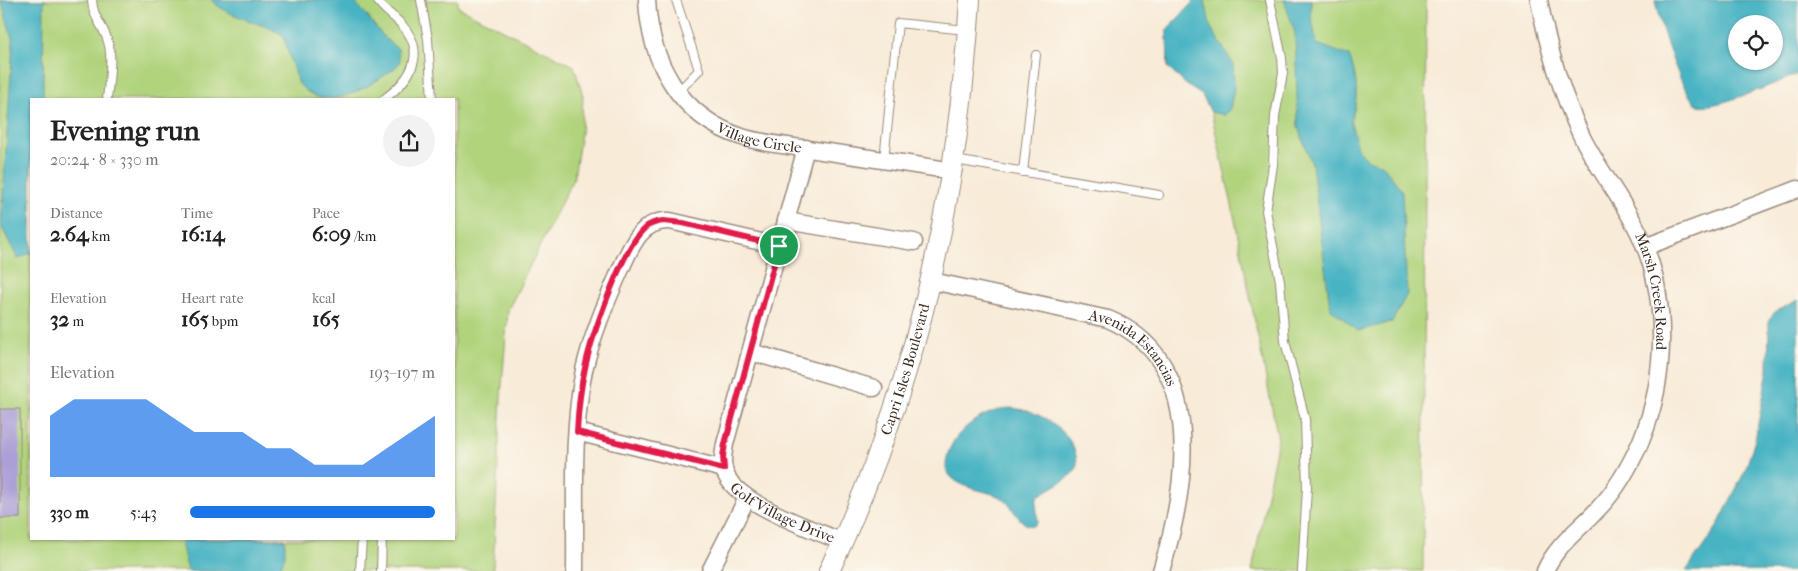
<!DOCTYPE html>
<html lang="en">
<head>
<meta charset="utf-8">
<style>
  :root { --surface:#fff; --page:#f2f2f2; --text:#222; --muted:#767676; --accent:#1a73e8 }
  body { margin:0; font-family:"IM FELL French Canon",serif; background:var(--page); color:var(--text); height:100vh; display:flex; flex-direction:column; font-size:19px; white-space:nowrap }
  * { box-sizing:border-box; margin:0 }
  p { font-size:16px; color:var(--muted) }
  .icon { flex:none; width:28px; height:28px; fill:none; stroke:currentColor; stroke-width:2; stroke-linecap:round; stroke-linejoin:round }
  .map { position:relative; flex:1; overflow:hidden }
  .panel { position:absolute; left:30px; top:98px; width:425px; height:442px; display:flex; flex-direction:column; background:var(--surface); border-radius:0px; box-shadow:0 1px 4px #0004 }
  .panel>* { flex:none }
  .controls { position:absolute; left:1728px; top:15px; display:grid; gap:10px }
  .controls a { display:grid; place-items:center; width:55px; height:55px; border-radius:50%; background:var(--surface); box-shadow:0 1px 4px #0004; font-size:25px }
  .pin { position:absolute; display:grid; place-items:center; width:42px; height:42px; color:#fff; margin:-21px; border:2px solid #fff; border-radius:50%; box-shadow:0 1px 5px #0007 }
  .round { display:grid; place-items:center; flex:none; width:52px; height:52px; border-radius:26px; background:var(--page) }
  .overview { display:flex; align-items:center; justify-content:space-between; height:85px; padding:0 20px }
  h1 { font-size:28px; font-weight:800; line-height:38px }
  .stats { display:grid; grid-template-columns:repeat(3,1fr); gap:8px; height:85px; padding:5px 20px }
  .stats div { display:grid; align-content:center }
  .stats b { font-size:21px; font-weight:800 }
  .stats small { font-size:14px; font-weight:400 }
  .stats p { font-size:14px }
  .chart { height:140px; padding:10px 20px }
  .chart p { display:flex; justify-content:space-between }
  .chart svg { width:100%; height:90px; margin-top:5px; fill:var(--accent); opacity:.7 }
  ul { padding:0 20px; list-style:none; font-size:16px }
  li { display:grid; grid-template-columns:80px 60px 1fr; align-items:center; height:38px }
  li i { height:12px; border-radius:6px; background:var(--accent) }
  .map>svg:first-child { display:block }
  .green { fill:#b0d37c; stroke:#767e4d; fill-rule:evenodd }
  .water { fill:#46b3c3; stroke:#406e70; fill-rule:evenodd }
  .building { fill:#ab9fd6 }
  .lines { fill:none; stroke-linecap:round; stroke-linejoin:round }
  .service-casing { stroke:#9a8a7b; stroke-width:10 }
  .minor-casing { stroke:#9a8a7b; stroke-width:19 }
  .tertiary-casing { stroke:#9a8a7b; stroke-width:22 }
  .service { stroke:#fff; stroke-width:8 }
  .minor { stroke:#fff; stroke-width:16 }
  .tertiary { stroke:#fff; stroke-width:20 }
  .route-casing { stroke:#fff; stroke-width:10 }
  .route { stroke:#e11d48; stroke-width:6 }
  .labels { text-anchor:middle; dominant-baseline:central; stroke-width:4.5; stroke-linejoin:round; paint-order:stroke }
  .street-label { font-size:15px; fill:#3b2a1e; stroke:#fbf7ec }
</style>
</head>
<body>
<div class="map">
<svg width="1798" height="571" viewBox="0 0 1798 571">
  <rect width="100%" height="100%" fill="#fbf7ec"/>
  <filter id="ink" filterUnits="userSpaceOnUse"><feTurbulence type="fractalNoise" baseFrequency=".02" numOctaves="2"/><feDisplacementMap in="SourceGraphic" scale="10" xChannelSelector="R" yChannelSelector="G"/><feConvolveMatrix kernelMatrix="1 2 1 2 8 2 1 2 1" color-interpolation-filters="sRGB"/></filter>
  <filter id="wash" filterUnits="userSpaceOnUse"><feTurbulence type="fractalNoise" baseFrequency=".0096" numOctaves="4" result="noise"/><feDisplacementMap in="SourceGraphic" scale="20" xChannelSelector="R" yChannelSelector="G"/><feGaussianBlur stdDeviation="1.12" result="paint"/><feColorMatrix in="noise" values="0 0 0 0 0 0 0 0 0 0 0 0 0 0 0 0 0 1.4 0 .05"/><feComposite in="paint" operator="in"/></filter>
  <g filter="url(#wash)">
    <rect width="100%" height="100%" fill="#f8ebd8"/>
    <g class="green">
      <path d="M0,0H458V7L574,66L583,96L581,133L574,177L508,310L501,397L493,571H0ZM31,99H454V539H31Z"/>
      <path d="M1195,0H1426L1423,571H1252L1278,439L1232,205L1211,112L1202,95L1188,86L1168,68L1167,30Z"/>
    </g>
    <g class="water">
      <path d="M1,0H44L43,99H31V253L18,259L1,226L13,42Z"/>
      <path d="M211,0H352C370,15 379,37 398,49L400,62C395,69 387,74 379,79C355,95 318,112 297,81L283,35C260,21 230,19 211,0Z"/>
      <path d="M1195,0H1205L1210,26L1233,64L1234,89L1230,109L1225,115L1211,112L1202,95L1188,86L1168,68L1167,30Z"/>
      <path d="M1284,0H1311V16L1317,44L1349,56C1357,73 1360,103 1350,120L1359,151L1368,160L1383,165L1402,191L1407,294L1392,322L1358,331L1330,308L1312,164L1298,127L1295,33Z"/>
      <path d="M1655,0H1798V74C1780,81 1715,110 1699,105C1682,99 1658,19 1655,0ZM1736,24H1774V61H1736Z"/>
      <path d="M1798,300V571H1686L1717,527L1745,471L1755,440L1768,370L1769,319L1775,312Z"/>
      <path d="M1009,408C1040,409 1079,433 1077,468L1068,478L1038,496L1036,503L1038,522L1034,526C1017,526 1014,504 1000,497C984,489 954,489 946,469C945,435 979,412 1009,408Z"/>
      <path d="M180,539H285V556L279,571H188Z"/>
    </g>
    <g id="blocks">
      <rect class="building" x="0" y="409" width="20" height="109"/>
    </g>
  </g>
  <g filter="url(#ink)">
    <use href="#blocks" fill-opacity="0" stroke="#9a8a7b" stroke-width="1"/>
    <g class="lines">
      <defs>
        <g id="service">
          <path d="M92,0C93,17 100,21 106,36C114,54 109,79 107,99"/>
          <path d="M377,0C383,10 394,16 402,25C428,54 410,80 384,99"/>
          <path d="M421,0L428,39L432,99"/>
          <path d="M676,0L699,70L677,93"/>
          <path d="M1270,0L1282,58L1283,73L1275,116L1273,165L1266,211L1280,281L1285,341L1305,419L1307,488L1302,571"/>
          <path d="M884,160L898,23L966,30"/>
          <path d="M955,160L1159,195"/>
          <path d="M1023,172L1036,55"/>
          <path d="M360,571L362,539"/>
          <path d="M381,571L382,539"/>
        </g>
        <g id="minor">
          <path id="s1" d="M647,0C650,62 680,117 742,137C768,145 795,146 821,151C865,157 909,164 953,171"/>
          <path id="s2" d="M1539,0C1548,48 1561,93 1582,137C1599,171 1624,201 1640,235C1669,298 1667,378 1641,441C1630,466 1617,489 1599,508C1580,529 1556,545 1545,571"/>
          <path id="s3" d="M806,148L725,444C723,456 721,466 727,477C743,506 812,529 843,542"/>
          <path d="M786,221L914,242"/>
          <path d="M1645,247L1798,189"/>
          <path id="s4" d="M932,281L1108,319C1208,361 1187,487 1161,571"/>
          <path d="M751,352L874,388"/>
          <path d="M577,432L724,469"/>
          <path d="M575,571C576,505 571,435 584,370C592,336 605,305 619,273C630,249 640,219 670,221L779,246"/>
          <path d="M710,571L747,498"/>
        </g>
        <g id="tertiary">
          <path id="s5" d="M829,571C917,384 957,205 970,0"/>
        </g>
      </defs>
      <use href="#service" class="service-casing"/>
      <use href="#minor" class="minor-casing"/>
      <use href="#tertiary" class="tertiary-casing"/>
      <use href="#service" class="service"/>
      <use href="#minor" class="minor"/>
      <use href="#tertiary" class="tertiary"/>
    </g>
  </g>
  <g class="lines" filter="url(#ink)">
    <defs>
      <path id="route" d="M663,221L683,223L779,246L725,444L723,456L724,469L577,432C578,411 580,389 585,368C591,338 623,246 645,228C650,223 656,222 663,221Z"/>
    </defs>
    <use href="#route" class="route-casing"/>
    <use href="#route" class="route"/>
  </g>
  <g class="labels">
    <g class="street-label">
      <text stroke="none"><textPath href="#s1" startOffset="195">Village Circle</textPath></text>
      <text stroke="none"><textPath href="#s2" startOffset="316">Marsh Creek Road</textPath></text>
      <text stroke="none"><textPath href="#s4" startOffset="218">Avenida Estancias</textPath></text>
      <text stroke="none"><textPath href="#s5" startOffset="216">Capri Isles Boulevard</textPath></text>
      <text stroke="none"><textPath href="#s3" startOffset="408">Golf Village Drive</textPath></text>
    </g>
  </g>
</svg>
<div class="controls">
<a><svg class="icon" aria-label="locate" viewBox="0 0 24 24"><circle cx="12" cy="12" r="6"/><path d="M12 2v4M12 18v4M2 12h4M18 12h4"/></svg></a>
</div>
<div class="pin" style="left:779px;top:246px;background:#1e9e55"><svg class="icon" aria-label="arrive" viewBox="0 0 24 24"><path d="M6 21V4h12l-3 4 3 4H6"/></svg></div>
<section class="panel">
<div class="overview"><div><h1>Evening run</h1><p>20:24 · 8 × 330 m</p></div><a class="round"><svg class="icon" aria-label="share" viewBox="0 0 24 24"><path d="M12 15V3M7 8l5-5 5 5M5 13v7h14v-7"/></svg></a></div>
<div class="stats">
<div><p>Distance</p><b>2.64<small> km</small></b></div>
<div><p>Time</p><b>16:14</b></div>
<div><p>Pace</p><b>6:09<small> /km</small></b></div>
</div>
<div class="stats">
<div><p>Elevation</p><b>32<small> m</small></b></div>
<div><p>Heart rate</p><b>165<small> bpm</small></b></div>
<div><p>kcal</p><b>165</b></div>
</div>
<div class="chart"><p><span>Elevation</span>193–197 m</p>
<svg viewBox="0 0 160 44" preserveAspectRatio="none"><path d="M0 44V14L10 6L20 6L30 6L40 6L50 14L60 22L70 22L80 22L90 30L100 30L110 38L120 38L130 38L140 30L150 22L160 14V44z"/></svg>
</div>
<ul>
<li><b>330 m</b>5:43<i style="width:100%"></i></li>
</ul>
</section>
</div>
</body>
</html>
